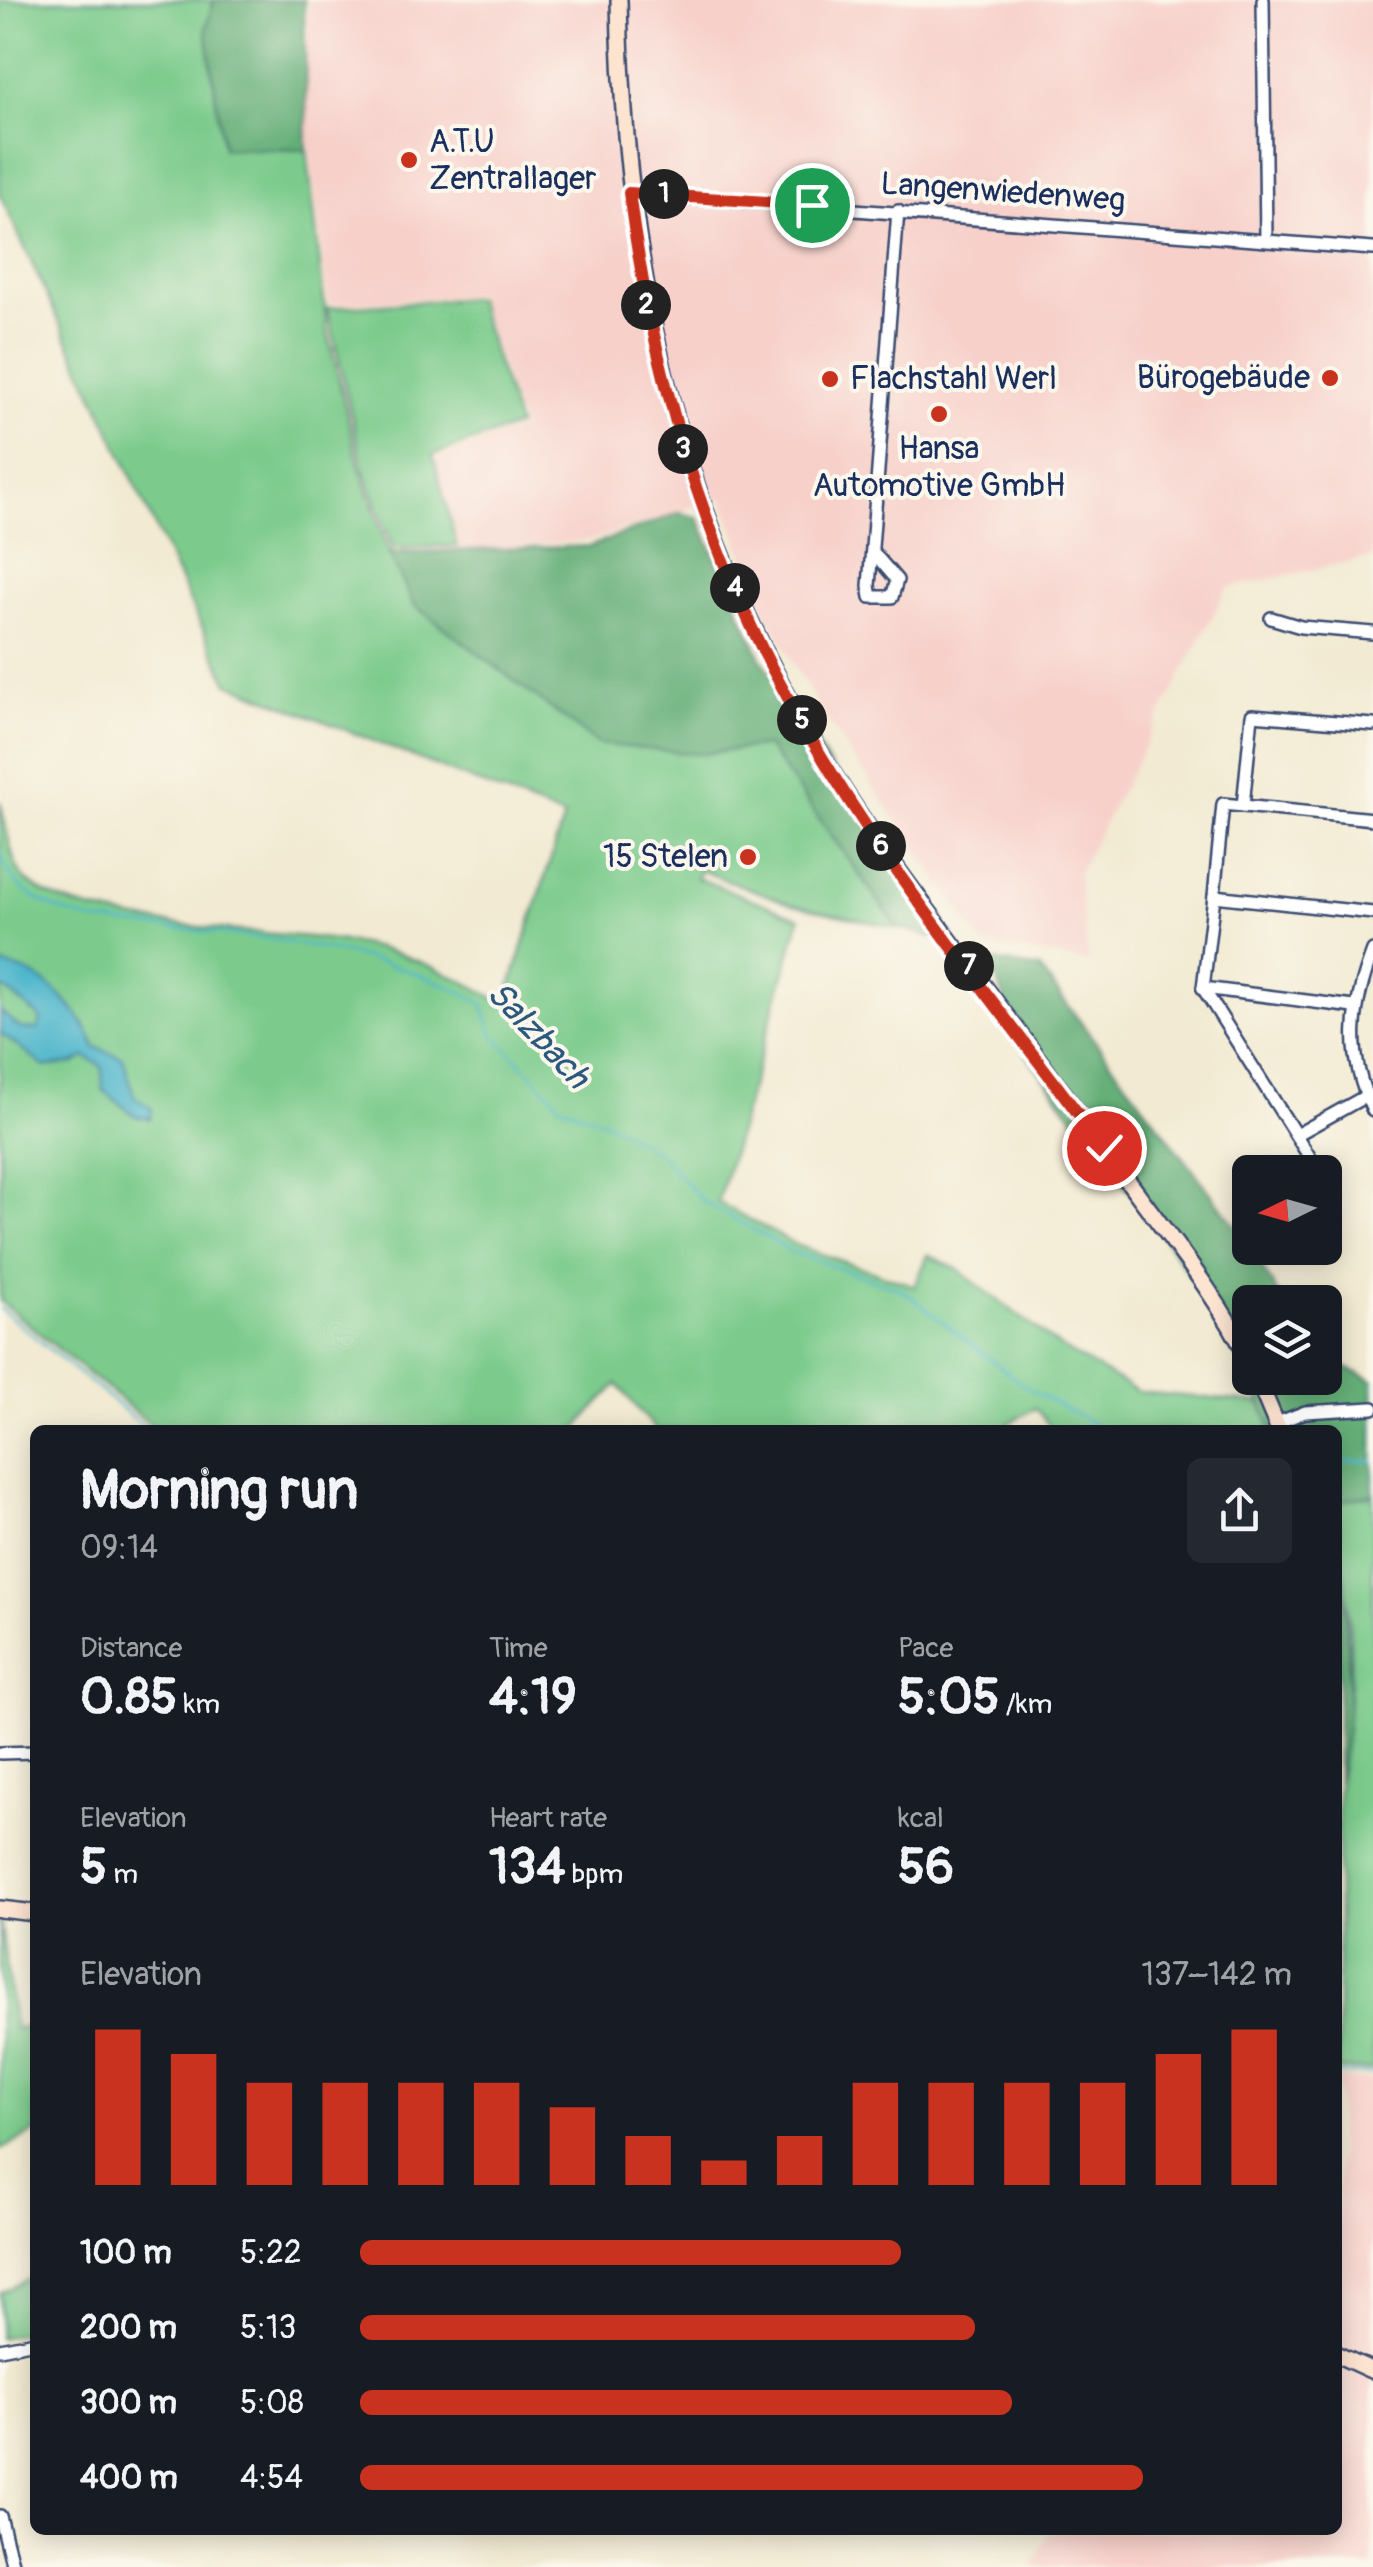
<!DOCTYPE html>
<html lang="en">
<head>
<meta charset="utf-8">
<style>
  :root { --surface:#171b24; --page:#242831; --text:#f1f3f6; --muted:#9ea1a6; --accent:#c8321e }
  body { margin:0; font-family:Pangolin,sans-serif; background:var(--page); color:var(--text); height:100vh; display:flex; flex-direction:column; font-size:38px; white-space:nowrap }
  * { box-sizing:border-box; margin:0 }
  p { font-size:32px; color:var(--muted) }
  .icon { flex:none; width:55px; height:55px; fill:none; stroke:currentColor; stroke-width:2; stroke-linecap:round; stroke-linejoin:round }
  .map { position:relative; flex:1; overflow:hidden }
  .side { position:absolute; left:30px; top:1425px; width:1312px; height:1110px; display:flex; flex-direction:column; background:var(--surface); border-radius:15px; box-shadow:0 5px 25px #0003 }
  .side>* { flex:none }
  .needle { width:65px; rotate:265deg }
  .fabs { position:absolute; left:1232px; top:1155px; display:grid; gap:20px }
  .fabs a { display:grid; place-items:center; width:110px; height:110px; border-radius:15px; background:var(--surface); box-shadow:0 5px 25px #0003; font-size:50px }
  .pin { position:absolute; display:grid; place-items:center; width:85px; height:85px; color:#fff; margin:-42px; border:5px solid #fff; border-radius:50%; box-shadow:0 2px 10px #0007 }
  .km { position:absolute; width:50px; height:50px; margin:-25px; border-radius:50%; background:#222; color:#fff; font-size:28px; line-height:50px; text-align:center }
  .round { display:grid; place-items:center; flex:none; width:105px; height:105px; border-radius:15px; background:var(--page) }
  .overview { display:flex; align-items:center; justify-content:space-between; height:170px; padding:0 50px }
  h1 { font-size:55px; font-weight:700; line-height:75px }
  .metrics { display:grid; grid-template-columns:repeat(3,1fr); gap:15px; height:170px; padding:10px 50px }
  .metrics div { display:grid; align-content:center }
  .metrics b { font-size:50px; font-weight:700 }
  .metrics small { font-size:28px; font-weight:400 }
  .metrics p { font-size:28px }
  .chart { height:280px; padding:20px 50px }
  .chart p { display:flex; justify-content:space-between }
  .chart svg { width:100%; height:180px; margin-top:10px; stroke:var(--accent); stroke-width:6 }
  ul { padding:0 50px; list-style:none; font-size:32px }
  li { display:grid; grid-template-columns:160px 120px 1fr; align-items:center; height:75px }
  li i { height:25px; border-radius:12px; background:var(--accent) }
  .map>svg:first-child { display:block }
  .built { fill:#f7d0ca }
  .green { fill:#7ccb8c; stroke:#4c7d75; stroke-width:2.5 }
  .forest { fill:#65af78; stroke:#406f6b; stroke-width:2.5 }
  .water { fill:#4eb6cb; stroke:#347294; stroke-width:2.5 }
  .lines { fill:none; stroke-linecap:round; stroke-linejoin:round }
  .stream { stroke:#4eb6cb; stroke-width:2.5 }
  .street-casing { stroke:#3b4b6f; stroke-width:16 }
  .secondary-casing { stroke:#3b4b6f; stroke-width:20 }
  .street { stroke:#fff; stroke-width:11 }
  .secondary { stroke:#fde4d1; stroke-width:15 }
  .route-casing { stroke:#fff; stroke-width:20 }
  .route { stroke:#c8321e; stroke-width:12 }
  .poi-dot { fill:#c8321e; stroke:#fbf7ec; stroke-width:4 }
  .labels { text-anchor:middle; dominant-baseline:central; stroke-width:8; stroke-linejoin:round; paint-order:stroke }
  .poi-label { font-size:32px; fill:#1b2f5e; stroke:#fbf7ec; text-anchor:start }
  .street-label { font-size:32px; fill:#1b2f5e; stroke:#fbf7ec }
  .water-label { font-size:35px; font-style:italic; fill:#2a587f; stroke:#fbf7ec }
</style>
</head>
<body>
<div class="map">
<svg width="1373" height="2567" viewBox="0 0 1373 2567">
  <rect width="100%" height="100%" fill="#fbf7ec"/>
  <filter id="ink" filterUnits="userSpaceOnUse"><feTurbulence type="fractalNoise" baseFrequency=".01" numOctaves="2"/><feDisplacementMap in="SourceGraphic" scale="20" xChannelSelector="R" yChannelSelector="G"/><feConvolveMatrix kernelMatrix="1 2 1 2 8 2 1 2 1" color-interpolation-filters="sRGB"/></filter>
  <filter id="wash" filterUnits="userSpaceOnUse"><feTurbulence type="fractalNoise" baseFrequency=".0048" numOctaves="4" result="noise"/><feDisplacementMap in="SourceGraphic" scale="40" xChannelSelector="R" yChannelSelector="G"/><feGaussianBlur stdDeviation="2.25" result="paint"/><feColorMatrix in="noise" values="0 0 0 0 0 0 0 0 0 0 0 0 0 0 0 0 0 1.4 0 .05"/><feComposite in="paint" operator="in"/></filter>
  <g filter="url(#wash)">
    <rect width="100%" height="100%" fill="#f2ead2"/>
    <g class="built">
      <path d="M309,0H1373V557L1227,588L1078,873L1089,962L983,945L819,708L765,612L722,498L590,540L461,551L436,459L522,428L478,295L328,304L306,118Z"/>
      <path d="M1338,2078L1373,2079V2567H1032L1050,2530H1338Z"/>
    </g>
    <g class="green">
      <path d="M0,0H214L206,28L223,148L307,150L327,328L359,465L389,553L414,605L697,754L767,746L898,928L793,905L700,870L697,878L800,918L718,1202L798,1246L915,1286L928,1255L954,1267L1060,1347L1138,1392L1262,1403L1272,1430H1053L1035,1408L998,1430H656L617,1384L575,1430H157L0,1301V801C5,818 11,862 21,874C62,929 274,930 343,941C399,949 458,976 505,1004L564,817L228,683L0,195Z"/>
      <path d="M476,298L518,426L433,455L457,546L392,548L363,467L327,308Z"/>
      <path d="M1373,1495V2070H1338V1784C1348,1737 1352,1682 1350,1635C1347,1590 1338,1547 1338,1501Z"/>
      <path d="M0,1917L15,2029L35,2023V2132L0,2150Z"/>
      <path d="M35,2276V2330L0,2338V2293Z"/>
    </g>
    <g class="forest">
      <path d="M214,0H304L307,150L223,148L206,28Z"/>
      <path d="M679,513L698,517L761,658L942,940L898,928L767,746L697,754L598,744L414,605L389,553L591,546Z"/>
      <path d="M989,960L1040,969L1238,1229L1283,1302H1250V1377L1232,1338L1167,1242L1026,1054Z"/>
      <path d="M1325,1358L1373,1380V1495L1338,1501V1430H1272L1250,1378H1325Z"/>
      <path d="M1338,1554C1349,1630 1355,1708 1338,1783Z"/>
    </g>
    <path class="water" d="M0,965C43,969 81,1010 95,1047L123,1058L134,1096L152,1109L150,1119L135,1116L103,1090L102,1066L85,1057L74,1063L45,1067L0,1033V1011L20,1028L38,1030L41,1018L5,989L0,991Z"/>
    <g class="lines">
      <g class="stream">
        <path d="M0,850C10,896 54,909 94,921C223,934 367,939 482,1003L493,1034L561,1105L609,1123L657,1152L703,1201L793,1252L901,1289L1027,1388L1105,1430"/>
        <path d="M0,1308L148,1430"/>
        <path d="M1338,1461H1373"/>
        <path d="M1338,2074H1373"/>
      </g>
    </g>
  </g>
  <g filter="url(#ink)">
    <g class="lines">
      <defs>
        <g id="street">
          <path d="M1263,0L1266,240"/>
          <path d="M629,193L1373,249"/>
          <path d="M872,551L897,580L892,597H871L869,586L898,211"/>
          <path d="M1271,618L1301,627L1373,633"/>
          <path d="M1243,806L1252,715L1373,725"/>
          <path d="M1214,896L1223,804L1373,819"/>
          <path d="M1373,951C1351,1009 1346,1054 1373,1111"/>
          <path d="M1203,988L1214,896L1373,913"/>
          <path d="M1203,988L1319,1172"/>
          <path d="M1203,988L1354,1007"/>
          <path d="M1296,1135L1366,1096"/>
          <path d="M1277,1423L1305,1412L1373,1408"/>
          <path d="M0,1753L35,1752"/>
          <path d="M0,2349L35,2342"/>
          <path d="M0,2516L13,2567"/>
        </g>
        <g id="secondary">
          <path d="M619,0C624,278 682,533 831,771C884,856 946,935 1006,1016C1053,1080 1101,1144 1148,1208C1185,1257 1223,1306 1250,1362"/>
          <path d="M1257,1378L1279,1430"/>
          <path d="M0,1909L35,1913"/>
          <path d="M1338,2355L1373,2371"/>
        </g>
      </defs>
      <use href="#street" class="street-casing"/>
      <use href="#secondary" class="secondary-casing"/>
      <use href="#street" class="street"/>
      <use href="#secondary" class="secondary"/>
    </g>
  </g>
  <g class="lines" filter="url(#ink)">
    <defs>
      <path id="route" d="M812,205L629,193C649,344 688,490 752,628C841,817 980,982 1104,1148"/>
    </defs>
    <use href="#route" class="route-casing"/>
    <use href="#route" class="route"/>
  </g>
  <g class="poi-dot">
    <circle cx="409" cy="160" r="10"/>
    <circle cx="1330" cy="378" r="10"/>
    <circle cx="830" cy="379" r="10"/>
    <circle cx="939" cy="414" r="10"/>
    <circle cx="748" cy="857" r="10"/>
  </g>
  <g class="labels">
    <g class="poi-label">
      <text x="429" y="142">A.T.U<tspan x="429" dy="37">Zentrallager</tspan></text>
      <text x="1310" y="378" text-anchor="end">Bürogebäude</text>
      <text x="850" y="379">Flachstahl Werl</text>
      <text x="939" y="449" text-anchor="middle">Hansa<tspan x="939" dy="37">Automotive GmbH</tspan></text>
      <text x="728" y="857" text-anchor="end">15 Stelen</text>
    </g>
    <g class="street-label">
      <text transform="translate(1003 192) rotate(4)">Langenwiedenweg</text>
    </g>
    <g class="water-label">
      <text transform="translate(538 1035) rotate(47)">Salzbach</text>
    </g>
  </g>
</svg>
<div class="fabs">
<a><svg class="needle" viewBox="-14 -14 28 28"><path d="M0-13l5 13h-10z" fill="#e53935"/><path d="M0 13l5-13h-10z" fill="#9ea1a6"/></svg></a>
<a><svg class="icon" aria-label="layers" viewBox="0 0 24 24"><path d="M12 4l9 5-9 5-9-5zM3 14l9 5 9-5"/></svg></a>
</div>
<div class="pin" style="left:812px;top:205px;background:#1e9e55"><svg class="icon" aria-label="arrive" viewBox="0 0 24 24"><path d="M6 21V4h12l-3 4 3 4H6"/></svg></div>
<div class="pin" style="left:1104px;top:1148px;background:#d93025"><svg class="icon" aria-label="check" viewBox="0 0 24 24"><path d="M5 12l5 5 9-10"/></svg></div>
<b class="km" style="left:664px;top:194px">1</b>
<b class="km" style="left:646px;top:305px">2</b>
<b class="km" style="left:683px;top:449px">3</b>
<b class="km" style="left:735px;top:588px">4</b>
<b class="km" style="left:802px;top:720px">5</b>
<b class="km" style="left:881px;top:846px">6</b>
<b class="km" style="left:969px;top:966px">7</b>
<section class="side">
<div class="overview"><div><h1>Morning run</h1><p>09:14</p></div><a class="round"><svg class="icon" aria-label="share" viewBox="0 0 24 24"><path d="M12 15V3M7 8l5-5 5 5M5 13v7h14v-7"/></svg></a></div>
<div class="metrics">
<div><p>Distance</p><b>0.85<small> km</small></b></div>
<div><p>Time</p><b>4:19</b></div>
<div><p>Pace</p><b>5:05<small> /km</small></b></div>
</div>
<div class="metrics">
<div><p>Elevation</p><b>5<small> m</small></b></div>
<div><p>Heart rate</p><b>134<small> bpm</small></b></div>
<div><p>kcal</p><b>56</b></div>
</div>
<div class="chart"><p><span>Elevation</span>137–142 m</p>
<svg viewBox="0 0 160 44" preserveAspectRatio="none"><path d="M5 44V6M15 44V12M25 44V19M35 44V19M45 44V19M55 44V19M65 44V25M75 44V32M85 44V38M95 44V32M105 44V19M115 44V19M125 44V19M135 44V19M145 44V12M155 44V6"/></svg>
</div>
<ul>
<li><b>100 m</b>5:22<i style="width:58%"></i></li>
<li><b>200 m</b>5:13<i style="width:66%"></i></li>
<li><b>300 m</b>5:08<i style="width:70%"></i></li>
<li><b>400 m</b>4:54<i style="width:84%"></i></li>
</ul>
</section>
</div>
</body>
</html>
